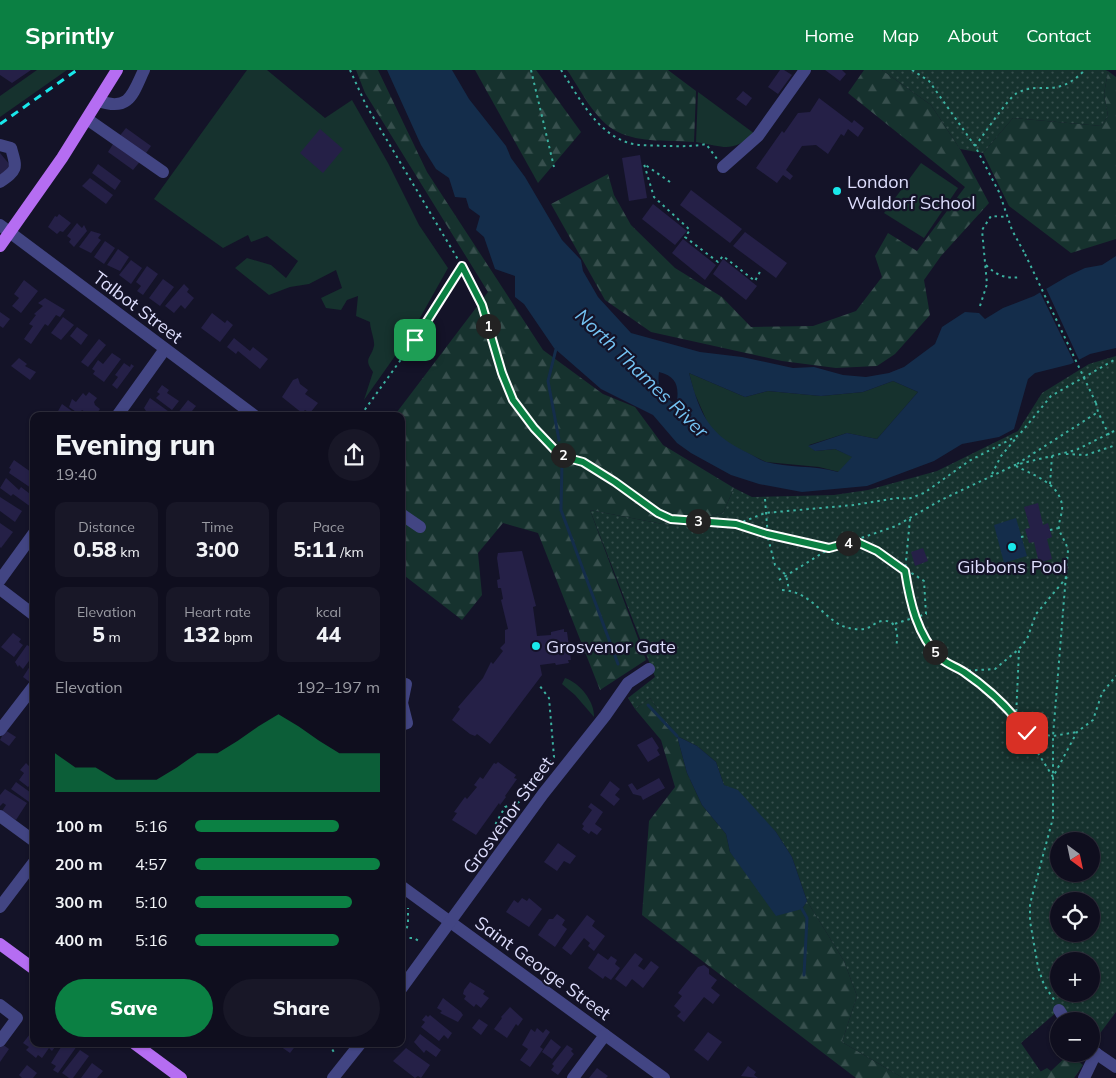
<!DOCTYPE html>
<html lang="en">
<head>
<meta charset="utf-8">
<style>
  :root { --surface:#0f0e1e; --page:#181727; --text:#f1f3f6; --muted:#9b9ca4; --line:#2f2e3c; --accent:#0b8043 }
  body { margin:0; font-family:Mulish,sans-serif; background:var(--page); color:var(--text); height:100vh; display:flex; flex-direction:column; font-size:19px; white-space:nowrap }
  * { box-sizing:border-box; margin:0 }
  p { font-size:16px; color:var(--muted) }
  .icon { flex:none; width:28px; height:28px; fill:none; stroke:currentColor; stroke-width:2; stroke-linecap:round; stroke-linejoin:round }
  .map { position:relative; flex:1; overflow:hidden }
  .drawer { position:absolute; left:30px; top:342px; width:375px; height:635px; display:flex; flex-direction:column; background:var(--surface); border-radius:10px; box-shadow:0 1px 4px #0004,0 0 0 1px var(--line) }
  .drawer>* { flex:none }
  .needle { width:32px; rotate:147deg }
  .buttons { position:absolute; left:1050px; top:762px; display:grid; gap:10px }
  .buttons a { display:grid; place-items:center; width:50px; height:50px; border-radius:50%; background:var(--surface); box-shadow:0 1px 4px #0004,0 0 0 1px var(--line); font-size:25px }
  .pin { position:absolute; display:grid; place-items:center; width:42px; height:42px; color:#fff; margin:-21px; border-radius:10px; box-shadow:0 2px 8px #0006 }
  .km { position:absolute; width:25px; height:25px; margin:-12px; border-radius:50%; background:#222; color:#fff; font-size:14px; line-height:25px; text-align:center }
  .round { display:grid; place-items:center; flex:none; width:52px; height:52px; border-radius:26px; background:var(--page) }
  .head { display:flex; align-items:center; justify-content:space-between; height:85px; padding:0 25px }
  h1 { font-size:28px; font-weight:800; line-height:38px }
  .figures { display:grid; grid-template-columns:repeat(3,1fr); gap:8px; height:85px; padding:5px 25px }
  .figures div { display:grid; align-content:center; border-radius:10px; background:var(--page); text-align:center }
  .figures b { font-size:21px; font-weight:800 }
  .figures small { font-size:14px; font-weight:400 }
  .figures p { font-size:14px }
  .chart { height:140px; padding:10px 25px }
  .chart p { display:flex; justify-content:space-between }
  .chart svg { width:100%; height:90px; margin-top:5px; fill:var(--accent); opacity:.7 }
  .primary-button { display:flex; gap:10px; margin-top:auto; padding:10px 25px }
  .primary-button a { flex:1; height:58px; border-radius:30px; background:var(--accent); color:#fff; font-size:20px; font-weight:800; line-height:58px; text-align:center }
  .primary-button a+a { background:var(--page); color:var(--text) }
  ul { padding:0 25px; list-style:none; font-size:16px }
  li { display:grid; grid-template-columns:80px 60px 1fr; align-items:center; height:38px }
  li i { height:12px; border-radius:6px; background:var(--accent) }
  header { display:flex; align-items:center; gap:30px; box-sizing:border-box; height:70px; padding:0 25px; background:var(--accent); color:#fff }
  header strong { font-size:24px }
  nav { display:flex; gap:28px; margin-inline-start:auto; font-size:18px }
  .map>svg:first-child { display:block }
  .grass { fill:#16322e }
  .forest { fill:url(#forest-firs) }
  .park { fill:url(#park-dots); fill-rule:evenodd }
  .water { fill:#142d4b; fill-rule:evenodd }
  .pier { fill:#141328 }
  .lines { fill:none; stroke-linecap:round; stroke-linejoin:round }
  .stream { stroke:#142d4b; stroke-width:3 }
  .building { fill:#252047 }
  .path { stroke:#3bb1a0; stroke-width:2; stroke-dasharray:2.5 4; stroke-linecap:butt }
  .minor { stroke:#424583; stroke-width:12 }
  .major { stroke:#b56df2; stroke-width:12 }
  .rail { stroke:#19e8eb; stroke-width:3; stroke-dasharray:8 6; stroke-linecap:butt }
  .path-bridge { stroke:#3bb1a0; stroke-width:2; stroke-dasharray:2.5 4; stroke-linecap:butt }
  .route-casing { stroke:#fff; stroke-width:10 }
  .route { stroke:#0b8043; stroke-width:6 }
  .poi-dot { fill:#19e8eb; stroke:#141328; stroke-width:2 }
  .labels { text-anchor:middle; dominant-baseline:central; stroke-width:4.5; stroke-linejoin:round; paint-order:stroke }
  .poi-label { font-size:18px; fill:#ddddfc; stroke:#141328; text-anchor:start }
  .street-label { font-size:18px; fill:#ddddfc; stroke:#141328 }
  .water-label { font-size:19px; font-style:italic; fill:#74c3f3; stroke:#141328 }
</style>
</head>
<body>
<header>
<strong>Sprintly</strong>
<nav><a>Home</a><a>Map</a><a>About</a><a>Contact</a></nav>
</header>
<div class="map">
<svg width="1116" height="1008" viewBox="0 0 1116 1008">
  <defs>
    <pattern id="forest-firs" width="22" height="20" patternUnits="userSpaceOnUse" patternTransform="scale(1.25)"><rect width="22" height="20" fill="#16322e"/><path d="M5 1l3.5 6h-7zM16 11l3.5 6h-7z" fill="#374f4d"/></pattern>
    <pattern id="park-dots" width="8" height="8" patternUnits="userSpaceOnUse" patternTransform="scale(1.25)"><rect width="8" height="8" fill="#16322e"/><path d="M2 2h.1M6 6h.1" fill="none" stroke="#374f4d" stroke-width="1.8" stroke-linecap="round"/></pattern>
  </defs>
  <rect width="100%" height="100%" fill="#141328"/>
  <g class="grass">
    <path d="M37,0H67L0,47V26Z"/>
    <path d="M247,0H267L325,48L352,30L388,93L419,155L448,198L412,262L364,330L373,302C363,288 371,289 374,276C375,270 370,259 370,252L356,246L358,226L347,230L341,240L326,238L321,228L342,218L336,200L309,214L290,217L269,225L235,198L247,188L271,195L286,208L298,191L267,166L251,172L248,165L223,178L154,129Z"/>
    <path d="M698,22L755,64C729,83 727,77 696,72Z"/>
    <path d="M921,93L958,118L924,168L884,143Z"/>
    <path d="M689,303L745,327L768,321L821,326L863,322L893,311L918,322L877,369L847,363L809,375L815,381L835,379L853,387L839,402L819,397L766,392L726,373L709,356L694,322Z"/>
    <path d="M565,608C580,613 595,632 594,647L575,625L562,614Z"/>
  </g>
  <g class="forest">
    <path d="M356,0H378L427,102L543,280L603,324L635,337L663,375L734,418L723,443L673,456L590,440L646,590L600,620L538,463L503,453L478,483L482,525L462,550L401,503V346H394L488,222L365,23Z"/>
    <path d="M475,0H536L581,62L538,113Z"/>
    <path d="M567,0H668L696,21L694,72C670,70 640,73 618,62C595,51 581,20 567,0Z"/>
    <path d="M864,0H882L931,35L960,79L989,133L941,186L924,210L930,245L895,284L877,296L836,298L782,291L651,262L605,230L551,134L608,104L614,125L631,155L675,198L722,227L751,257L813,256L856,241L882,207L875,186L888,163L917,181L965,117L848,23Z"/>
    <path d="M1108,1L1116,7V169L1071,183L1009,136L983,83L1013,48L1101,56L1108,46L1104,24Z"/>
    <path d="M650,628L677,666L687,703L702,735L726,764L730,782L802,839L807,831L844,891L857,926L842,972L903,1008H856L642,845L649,751L675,717L661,670L635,639Z"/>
    <path d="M1069,984L1083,995L1074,1008H1029L1047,998L1051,1001Z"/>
  </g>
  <g class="park">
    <path d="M882,0H1105L1108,1L1104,24L1108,46L1101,56L1013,48L983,83L960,79L931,35Z"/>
    <path d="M1116,286V942L1095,970L1091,967V951H1072L1059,940L1021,973L1041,1002L1029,1008H903L842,972L857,926L844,891L807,831L792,787L776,762L724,715L716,692L697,676L677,666L650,628L635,639L628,628L655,607L590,440L673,456L723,443L734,418L752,427L834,425L868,420L937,401L1018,361L1042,323L1089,294ZM1059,771H1091V804H1059ZM1059,831H1091V864H1059ZM1059,891H1091V924H1059Z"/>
  </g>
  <g class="water">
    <path d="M387,0H452L469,29L506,76L511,88L525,107L562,170L581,190L583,201L598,227L631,263L700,282L742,287L793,298L814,297L843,305L866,307L889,303L904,297L935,274L942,257L965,242L979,243L985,249L1003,238L1034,226L1068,206L1085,198L1102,195L1116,186V278L1090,284L1071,294L1035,303L1028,309L1014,359L999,367L962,374L934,391L867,416L802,422L759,414L731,405L691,383L677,373L653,345L601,319L554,278L524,234L515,227V206L495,199L484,167L476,160L480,146L469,138L466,128L455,127L449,108L436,99L421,75ZM659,302C676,306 679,316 677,331L672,332C661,322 657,317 659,302ZM689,303L745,327L768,321L821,326L863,322L893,311L918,322L877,369L847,363L808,376L815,381L835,379L852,387L838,402C813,395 788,398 766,392C760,390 754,386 748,383C709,365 700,345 689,303Z"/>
    <path d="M1016,448L1027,486L1004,493L994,455Z"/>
    <path d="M677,666L697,676L716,692L724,715L738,720L776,762L792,787L807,831L802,839L776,846L730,782L726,764L702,735L687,703Z"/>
  </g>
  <path class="pier" d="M1045,216L1080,292L1075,294L1039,220Z"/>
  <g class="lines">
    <g class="stream">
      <path d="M556,279L548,311L559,370"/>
      <path d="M562,393L561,440L618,594"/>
      <path d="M648,635L677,666"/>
      <path d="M802,839L807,848L804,905"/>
    </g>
  </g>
  <g class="building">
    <path d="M0,0H31L12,13L0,5Z"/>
    <path d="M780,0H784L792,5L778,24L768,17Z"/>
    <path d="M825,0H842L846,4L840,11Z"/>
    <path d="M743,21L752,28L746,36L736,29Z"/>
    <path d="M819,28L852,53L854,50L864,58L858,67L848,59L844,66L841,64L828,84L816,75L802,76L786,100L793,106L790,110L783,105L777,113L756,98L782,61L784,63L798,43L810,42Z"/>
    <path d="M126,58L151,76L144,86L118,68Z"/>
    <path d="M320,59L343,79L323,103L300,83Z"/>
    <path d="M115,71L142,89L133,100L108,82Z"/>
    <path d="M0,83L10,95L0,108Z"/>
    <path d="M640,85L647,128L629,131L622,88Z"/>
    <path d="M98,94L121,111L115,120L92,103Z"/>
    <path d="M90,108L113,125L106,134L82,116Z"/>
    <path d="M691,120L742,159L730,173L680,135Z"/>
    <path d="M653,134L687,161L675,175L642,149Z"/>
    <path d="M59,144L71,153L63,162L60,161L57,164L48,157L55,146L57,147Z"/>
    <path d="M77,153L82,158L84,155L87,161L74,177L69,172L71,169L67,166Z"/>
    <path d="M91,161L101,164L98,168L101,170L91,183L79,177Z"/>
    <path d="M745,162L787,193L776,208L733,176Z"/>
    <path d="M683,169L716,195L705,210L672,183Z"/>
    <path d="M105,171L115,178L104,194L94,187Z"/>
    <path d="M118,179L129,187L120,201L107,195Z"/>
    <path d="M723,189L757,216L746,230L713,204Z"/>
    <path d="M131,190L142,198L131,214L119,205Z"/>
    <path d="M147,196L158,204L143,225L137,221L141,216L136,212Z"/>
    <path d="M163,209L174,217L160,236L149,228Z"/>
    <path d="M24,210L38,221L21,243L12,236L19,228L14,224Z"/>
    <path d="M184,214L189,219L187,222L194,228L185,239L181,235L174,243L165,236Z"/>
    <path d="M45,228L65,240L60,247L56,245L48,256L45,254L31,274L24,269L33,256L29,254L36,245L34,244L43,236L38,233Z"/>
    <path d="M0,242L10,249L3,258L0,256Z"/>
    <path d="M212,243L225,253L227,250L233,255L220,272L201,258Z"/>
    <path d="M63,247L74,255L61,270L51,263Z"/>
    <path d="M77,257L88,265L81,275L70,266Z"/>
    <path d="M234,268L250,281L253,277L268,289L260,299L238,281L236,284L227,277Z"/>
    <path d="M99,269L106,275L88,297L81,292Z"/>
    <path d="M112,283L121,289L104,312L93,304L95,301L92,299L98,290L103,294Z"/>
    <path d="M19,288L27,294L25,296L36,302L30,310L11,296Z"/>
    <path d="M124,293L130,297L131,294L134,296L117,319L112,315L118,307L115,305Z"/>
    <path d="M298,308L300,314L308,320L305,324L318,333L310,343L305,340L302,343L282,327L293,310Z"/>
    <path d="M162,315L169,320L167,323L179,331L172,340L156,328L160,324L157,322Z"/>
    <path d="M89,322L97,328L94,332L95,335L100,339L95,346H90L82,340L79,344L69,337L72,329L76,332L83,323L86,326Z"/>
    <path d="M150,328L172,344L170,346H153L146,341L144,338Z"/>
    <path d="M188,330L196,336L188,346H180L177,344Z"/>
    <path d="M62,334L79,346H62L57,343Z"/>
    <path d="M14,390L31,402L30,404L34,406V420L9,403L11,399L9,398Z"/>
    <path d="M6,408L19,420L21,417L34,427V434L31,437L13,424L11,426L0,418Z"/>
    <path d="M0,427L22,441L15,452L0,441Z"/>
    <path d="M1038,433L1043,455L1048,453L1052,467L1047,469L1052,489L1039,493L1034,472L1029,473L1025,459L1030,458L1024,437Z"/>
    <path d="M0,453L13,462L1,478L0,477Z"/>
    <path d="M923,478L928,491L915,496L911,482Z"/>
    <path d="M522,481L536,536L533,537L537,566L551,565V562L564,559V562H567L571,590H568L569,593L556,595L555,593L540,595L542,605L490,674L477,664L475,666L470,664L452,650L460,639L458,637L483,608L491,592L493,594L503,581L500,578L505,573V560L508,559L501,530L503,529L501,518H498L497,510L500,509L497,488L498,483Z"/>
    <path d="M13,563L21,569L19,572L23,575L14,587L1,577Z"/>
    <path d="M27,575L34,579V584L23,599L19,595L18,597L15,592Z"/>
    <path d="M34,590V609L31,613L23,607Z"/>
    <path d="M5,660L16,667L9,676L0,670Z"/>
    <path d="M652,667L659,678L657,680L660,685L648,692L637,675Z"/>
    <path d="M498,692L516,705L514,708L517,709L505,726L506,727L500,735L499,733L476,765L452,750L457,743L454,742L465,727L467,729L477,717L474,715L480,707L483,709L494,693L496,694Z"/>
    <path d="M26,693L29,696L32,693L34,694V716L31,714L28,717L19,710L24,703L20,700Z"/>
    <path d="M659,708L665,718L643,730L641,726L633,724L628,715L632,713L637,720Z"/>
    <path d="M610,711L620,719L615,725L620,729L614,736L600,725Z"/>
    <path d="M16,712L34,725L32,734L11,719Z"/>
    <path d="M5,719L27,733L16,750L2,741L6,735L3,733L0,736V725Z"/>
    <path d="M591,733L603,742L595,754L602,759L597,765L591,761L589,764L582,759L584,756L582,754L592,740L588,737Z"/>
    <path d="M558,773L576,786L570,794L564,791L557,801L544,792Z"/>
    <path d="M522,828L527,831L529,828L542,839L529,857L506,842L514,830L518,833Z"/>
    <path d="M557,844L565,850L562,855L567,859L555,877L538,865L549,849H553Z"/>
    <path d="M587,845L595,851L592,856L605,866L594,881L588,876L590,873L584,868L571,885L562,878Z"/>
    <path d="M598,883L608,890L611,886L617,890L615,894L620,898L611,910L605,906L603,909L588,898Z"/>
    <path d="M635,883L643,889L638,896L644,900L651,891L659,897L643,918L632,909L626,917L615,909Z"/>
    <path d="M704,895L709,899V904L717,910L711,918L720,925L713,934L704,927L684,952L677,946L681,942L674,936L682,926L678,923L698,897Z"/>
    <path d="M470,912L485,921L483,924L489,928L481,938L476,934L474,937L464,929L466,926L463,924L464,920Z"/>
    <path d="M443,928L461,942L463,945L458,952L440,943L442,941L437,938Z"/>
    <path d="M510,937L523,949L518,956L516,954L507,968L494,959L502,948L501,947Z"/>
    <path d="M426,945L428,947L430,945L452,963L448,969L444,965L439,971L421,957L425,952L422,950Z"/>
    <path d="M479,949L488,955L481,965L472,958Z"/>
    <path d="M537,958L543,963L546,959L550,962L540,977L543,979L530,997L520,990L528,979L522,975L531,959L535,962Z"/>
    <path d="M34,959V974H57L52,981L49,978L42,988L38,985L36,988L26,980L29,977L23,973Z"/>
    <path d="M708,962L722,972L708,991L694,980Z"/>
    <path d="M420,964L441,980L436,987L426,980L424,983L414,972Z"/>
    <path d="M551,969L561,977L552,989L542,982Z"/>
    <path d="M2,974L9,979L0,992V976Z"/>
    <path d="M63,974H73L77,976L58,1003L53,1000L56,996L51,993Z"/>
    <path d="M277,974H297L290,983Z"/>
    <path d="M567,975L573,979L571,981L574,984L558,1005L551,1000L554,996L552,994Z"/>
    <path d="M406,978L430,995L421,1008L418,1006L415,1008L393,991Z"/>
    <path d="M80,980L89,986L73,1008H69L62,1003Z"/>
    <path d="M92,993L103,1001L97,1008H81Z"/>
    <path d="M27,995L37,1003L33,1008H22L19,1005Z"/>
    <path d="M748,996L756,1002L754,1005L758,1008L741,1006Z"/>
    <path d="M597,998L608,1006L606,1008H589Z"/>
  </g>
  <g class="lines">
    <g class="path">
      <path d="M350,0L366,35L472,213C489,251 494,292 513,329C523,350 546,377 567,387C576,392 586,394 595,399C617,413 637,428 658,443L671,449L737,454L767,464L829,479L896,456L941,430L1015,395L1076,380L1116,360"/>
      <path d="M531,0L554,97"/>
      <path d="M561,0C579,27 596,63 629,73C639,76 652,75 664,76C678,76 692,77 706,74L717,89"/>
      <path d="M912,0L929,11L975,76L999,122L1012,160L1025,184"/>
      <path d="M975,76C983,66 1008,28 1017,23C1043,10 1055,30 1085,0"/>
      <path d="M670,112L644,94L654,127L690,160L685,167L718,192L723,186L755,211L761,200"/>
      <path d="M986,195C997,206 1006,209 1021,207"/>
      <path d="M980,236L987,214L982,160L991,146L1007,147"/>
      <path d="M1096,333L1098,342L1109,365"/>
      <path d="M361,345L415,270L462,196"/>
      <path d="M1066,384L1086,385L1116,375"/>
      <path d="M1017,394L1098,342"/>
      <path d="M1016,396C1033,405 1059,413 1062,435C1063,443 1058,452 1059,459C1061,466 1066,472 1068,480L1053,666V748L1030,834V851L1038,897L1044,915L1055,931"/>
      <path d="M992,404L1001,386L1017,367"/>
      <path d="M1050,414L1052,386"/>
      <path d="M765,429L768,468L775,495L786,505L789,520"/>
      <path d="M910,449L905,501L915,548L942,590L962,601L991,622L1016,648L1053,707L1077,662L1093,650L1102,623L1116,606"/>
      <path d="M737,454L765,443L854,435L897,428L908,429L924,423L969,391L1019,365L1051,326L1116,289"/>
      <path d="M1050,460L1059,458"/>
      <path d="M1021,467L1027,466"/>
      <path d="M855,471L877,481L924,511L926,544L894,554"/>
      <path d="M779,510L829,479"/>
      <path d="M782,520C813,521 825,553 849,558C853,559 859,560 864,559C871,558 875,552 882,551C897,549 899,565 896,576"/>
      <path d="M962,601L995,599L1019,579L1027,569L1036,544L1067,507"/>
      <path d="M1016,648L1019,580"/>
      <path d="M1028,663L1053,666L1077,662"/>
      <path d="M493,767L496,753L505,737L519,732L554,687L549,628L539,615"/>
      <path d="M403,868H414L419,871"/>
      <path d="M401,870L408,855V838"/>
      <path d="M329,974L335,984"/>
    </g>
    <g class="minor">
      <path d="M99,31C130,42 133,23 144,0"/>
      <path d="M87,49L163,102"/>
      <path d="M0,75L11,78C17,99 18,99 0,112"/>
      <path d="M723,97L758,66L805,0"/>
      <path d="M0,155L255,346"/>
      <path d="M117,346L165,279"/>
      <path d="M401,444L420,457"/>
      <path d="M0,510L34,463"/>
      <path d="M0,519L34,545"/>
      <path d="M401,655L407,653L402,633L406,614"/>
      <path d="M0,660L34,616"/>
      <path d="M0,746L34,771"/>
      <path d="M401,816L664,1008"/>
      <path d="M0,837L34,792"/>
      <path d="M401,919L543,724L605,646L628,613L649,599"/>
      <path d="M0,935L17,948L0,971"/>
      <path d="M1059,940L1066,951"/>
      <path d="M1091,980L1116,997"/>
      <path d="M333,1008L360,974"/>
      <path d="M573,1008L605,965"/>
      <path d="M1084,1008L1096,983"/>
    </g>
    <g class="major">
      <path d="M0,176L62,88L117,0"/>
      <path d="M0,874L34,899"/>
      <path d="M135,974L181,1008"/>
    </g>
    <path class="rail" d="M0,54L77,0"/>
    <path class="path-bridge" d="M1025,184L1096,333"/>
  </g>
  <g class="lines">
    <defs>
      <path id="route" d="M415,270L462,196L482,235L502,303L513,330L534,358L554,379L568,388L583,392L615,412L658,443L671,449L736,454L767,464L829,478L855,471L877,481L905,501C910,532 917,565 940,588C947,594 956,597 964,602C989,619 1010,639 1027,663"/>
    </defs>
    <use href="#route" class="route-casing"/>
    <use href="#route" class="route"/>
  </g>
  <g class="poi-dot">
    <circle cx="837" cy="121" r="5"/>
    <circle cx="1012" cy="477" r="5"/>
    <circle cx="536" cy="576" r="5"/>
  </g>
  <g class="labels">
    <g class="poi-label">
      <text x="847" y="111">London<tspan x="847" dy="21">Waldorf School</tspan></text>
      <text x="1012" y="496" text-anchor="middle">Gibbons Pool</text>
      <text x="546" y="576">Grosvenor Gate</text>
    </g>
    <g class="street-label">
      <text transform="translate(138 237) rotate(37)">Talbot Street</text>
      <text transform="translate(508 745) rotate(-54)">Grosvenor Street</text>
      <text transform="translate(543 898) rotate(36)">Saint George Street</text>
    </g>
    <g class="water-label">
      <text transform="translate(642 303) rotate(44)">North Thames River</text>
    </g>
  </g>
</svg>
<div class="buttons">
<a><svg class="needle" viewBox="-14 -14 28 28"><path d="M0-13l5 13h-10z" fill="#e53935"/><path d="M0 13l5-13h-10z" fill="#9b9ca4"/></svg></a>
<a><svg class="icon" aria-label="locate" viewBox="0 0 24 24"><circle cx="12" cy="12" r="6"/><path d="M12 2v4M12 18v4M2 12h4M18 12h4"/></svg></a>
<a>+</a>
<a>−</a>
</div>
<div class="pin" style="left:415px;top:270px;background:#1e9e55"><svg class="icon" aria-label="arrive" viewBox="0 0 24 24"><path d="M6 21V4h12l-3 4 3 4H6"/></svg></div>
<div class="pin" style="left:1027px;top:663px;background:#d93025"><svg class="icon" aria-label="check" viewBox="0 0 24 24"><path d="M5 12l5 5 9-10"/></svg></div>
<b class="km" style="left:488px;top:256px">1</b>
<b class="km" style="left:563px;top:385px">2</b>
<b class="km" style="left:698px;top:451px">3</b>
<b class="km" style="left:848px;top:473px">4</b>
<b class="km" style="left:935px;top:582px">5</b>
<section class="drawer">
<div class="head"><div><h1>Evening run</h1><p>19:40</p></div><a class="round"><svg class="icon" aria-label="share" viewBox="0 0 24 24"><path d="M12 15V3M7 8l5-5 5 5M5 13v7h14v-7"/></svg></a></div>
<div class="figures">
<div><p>Distance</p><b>0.58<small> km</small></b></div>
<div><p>Time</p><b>3:00</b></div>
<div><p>Pace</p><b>5:11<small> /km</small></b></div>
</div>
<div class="figures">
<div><p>Elevation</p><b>5<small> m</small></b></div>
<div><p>Heart rate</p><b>132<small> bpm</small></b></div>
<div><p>kcal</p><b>44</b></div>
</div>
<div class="chart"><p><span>Elevation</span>192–197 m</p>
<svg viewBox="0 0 160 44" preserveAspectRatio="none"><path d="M0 44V25L10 32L20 32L30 38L40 38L50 38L60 32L70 25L80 25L90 19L100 12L110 6L120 12L130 19L140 25L150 25L160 25V44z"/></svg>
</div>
<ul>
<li><b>100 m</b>5:16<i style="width:78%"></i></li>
<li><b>200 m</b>4:57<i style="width:100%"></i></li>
<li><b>300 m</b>5:10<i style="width:85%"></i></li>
<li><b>400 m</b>5:16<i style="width:78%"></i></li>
</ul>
<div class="primary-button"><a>Save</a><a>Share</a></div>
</section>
</div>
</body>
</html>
